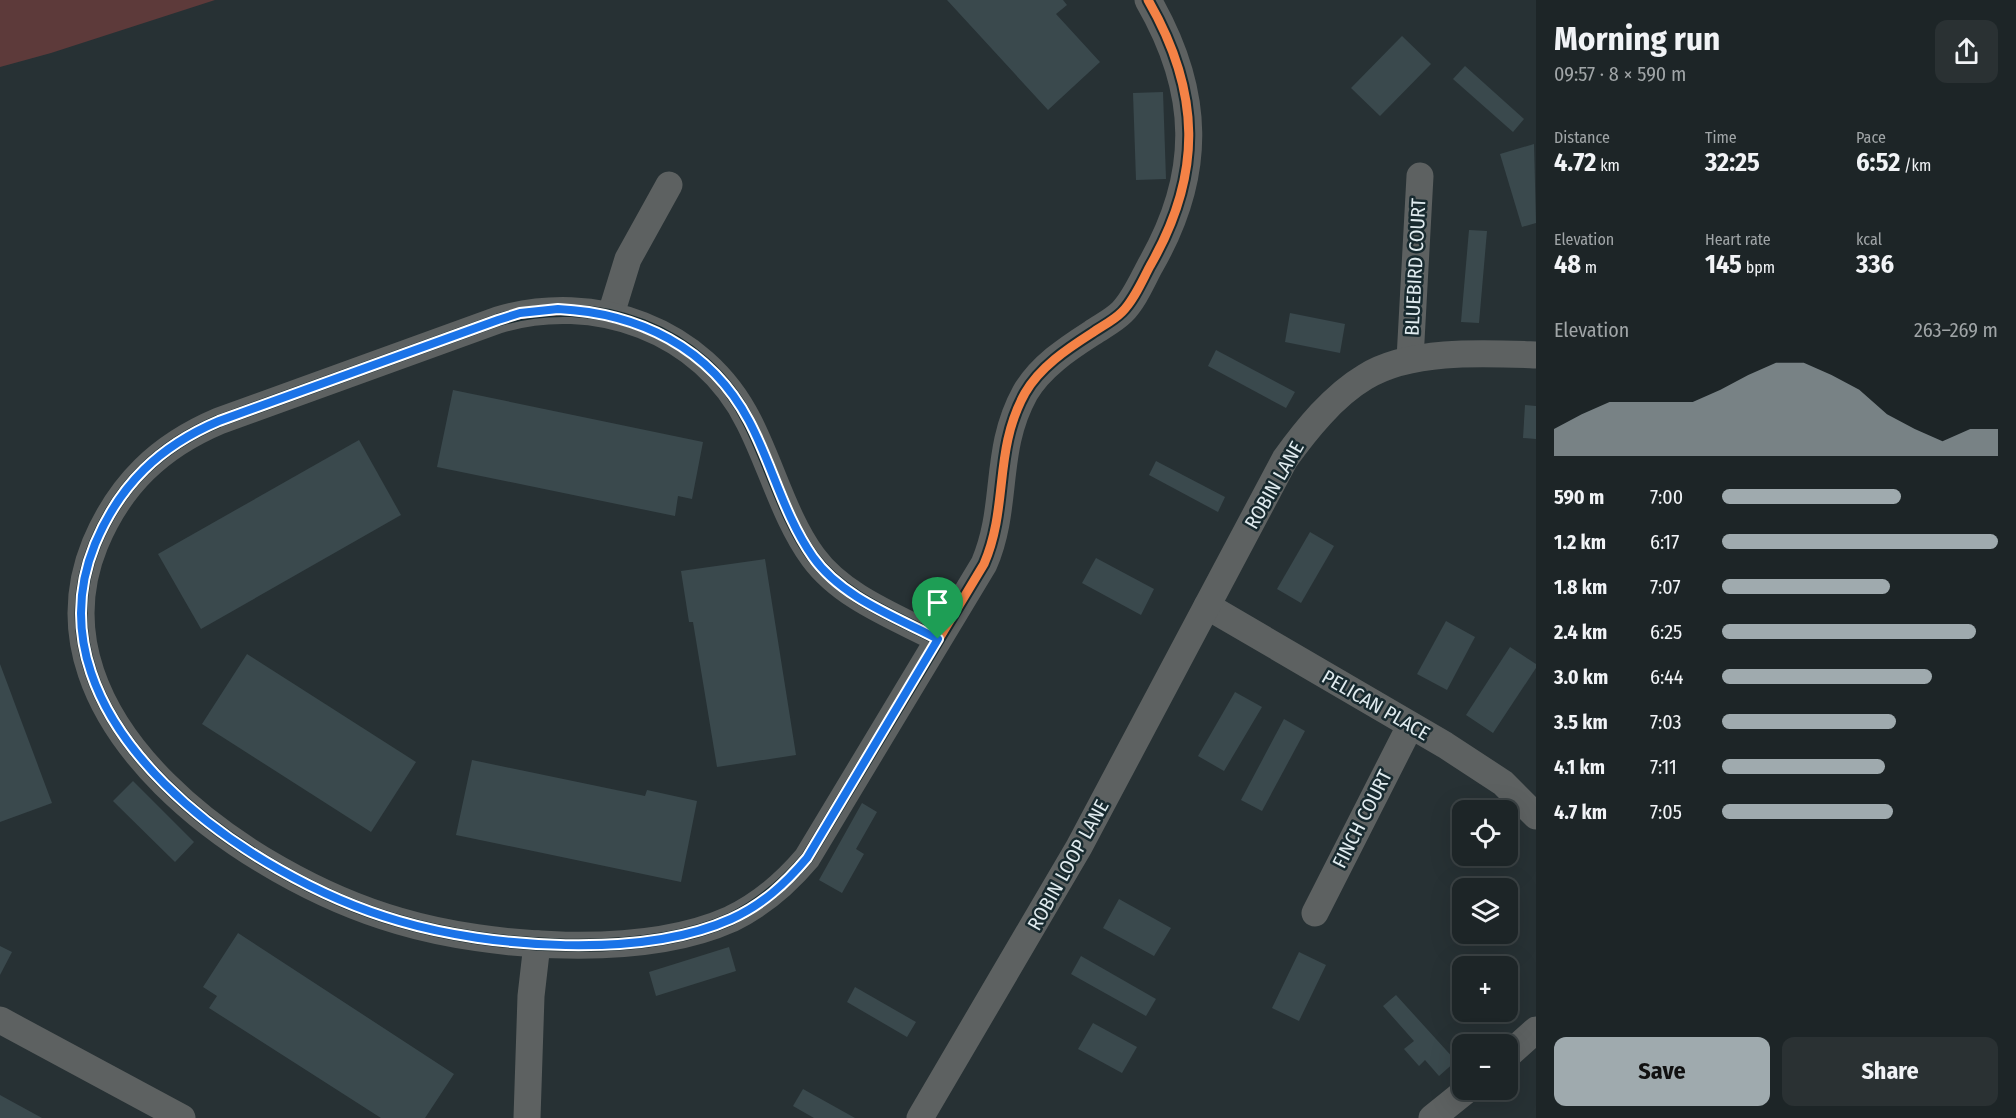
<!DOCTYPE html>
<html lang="en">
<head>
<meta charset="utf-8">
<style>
  :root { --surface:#1d2527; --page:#2a3133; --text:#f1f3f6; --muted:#a0a5a7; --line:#3b4244; --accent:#9faaae }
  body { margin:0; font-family:"Fira Sans Condensed",sans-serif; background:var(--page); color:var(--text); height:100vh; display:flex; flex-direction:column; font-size:22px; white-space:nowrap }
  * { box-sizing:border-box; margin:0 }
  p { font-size:20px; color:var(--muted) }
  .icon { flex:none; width:33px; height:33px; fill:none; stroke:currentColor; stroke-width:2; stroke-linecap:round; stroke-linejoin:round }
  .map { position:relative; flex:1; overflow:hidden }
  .details { display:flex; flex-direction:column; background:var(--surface); width:480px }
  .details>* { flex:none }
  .fabs { position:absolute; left:1452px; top:800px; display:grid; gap:12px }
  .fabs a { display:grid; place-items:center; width:66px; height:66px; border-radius:12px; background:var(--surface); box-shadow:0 6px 24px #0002,0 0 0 2px var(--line); font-size:30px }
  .pin { position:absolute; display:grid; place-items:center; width:51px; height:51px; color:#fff; margin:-62px -26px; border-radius:50% 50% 50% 0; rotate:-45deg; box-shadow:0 0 6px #0007 }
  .pin .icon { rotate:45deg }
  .round { display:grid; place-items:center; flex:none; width:63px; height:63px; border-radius:12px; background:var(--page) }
  .summary { display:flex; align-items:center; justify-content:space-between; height:102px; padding:0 18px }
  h1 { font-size:33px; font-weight:700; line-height:45px }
  .figures { display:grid; grid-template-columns:repeat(3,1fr); gap:9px; height:102px; padding:6px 18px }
  .figures div { display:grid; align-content:center }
  .figures b { font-size:26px; font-weight:700 }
  .figures small { font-size:16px; font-weight:400 }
  .figures p { font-size:16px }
  .chart { height:168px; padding:12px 18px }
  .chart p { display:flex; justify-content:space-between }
  .chart svg { width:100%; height:108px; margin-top:6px; fill:var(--accent); opacity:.7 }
  .button { display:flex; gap:12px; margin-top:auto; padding:12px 18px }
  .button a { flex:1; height:69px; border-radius:12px; background:var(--accent); color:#111; font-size:24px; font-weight:700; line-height:69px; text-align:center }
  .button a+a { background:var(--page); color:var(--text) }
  ul { padding:0 18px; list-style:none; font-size:20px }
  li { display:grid; grid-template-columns:96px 72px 1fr; align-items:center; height:45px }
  li i { height:15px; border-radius:8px; background:var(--accent) }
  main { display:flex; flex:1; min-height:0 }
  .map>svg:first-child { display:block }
  .green { fill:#5d3a3a }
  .building { fill:#3a494d }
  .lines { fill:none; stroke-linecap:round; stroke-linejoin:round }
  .street { stroke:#5d6161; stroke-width:27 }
  .cycleway-casing { stroke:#182a2f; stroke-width:13 }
  .cycleway { stroke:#f48246; stroke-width:9 }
  .route-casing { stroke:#fff; stroke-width:12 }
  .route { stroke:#1a73e8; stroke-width:8 }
  .labels { text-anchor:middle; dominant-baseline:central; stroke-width:5; stroke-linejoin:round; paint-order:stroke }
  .street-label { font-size:20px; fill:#e0ebef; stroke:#182a2f }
</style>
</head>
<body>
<main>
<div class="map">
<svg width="1536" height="1118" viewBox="0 0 1536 1118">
  <rect width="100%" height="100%" fill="#273134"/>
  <path class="green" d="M0,0H215L51,53L0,67Z"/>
  <g class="building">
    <path d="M947,0H1063L1067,5L1056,14L1100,62L1048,110Z"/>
    <path d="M1402,36L1431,64L1380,116L1351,88Z"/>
    <path d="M1465,66L1524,119L1513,132L1453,79Z"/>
    <path d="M1163,92L1166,179L1136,180L1133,93Z"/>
    <path d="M1534,144L1536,223L1522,227L1500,154Z"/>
    <path d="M1469,230L1487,231L1479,323L1461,322Z"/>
    <path d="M1290,313L1345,324L1340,353L1285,342Z"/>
    <path d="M1216,350L1295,392L1286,408L1208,366Z"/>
    <path d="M453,390L703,442L692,499L678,496L675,516L437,467Z"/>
    <path d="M1525,405L1536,406V439L1523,438Z"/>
    <path d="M359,440L401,515L201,629L158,554Z"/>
    <path d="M1156,461L1225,497L1218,512L1149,475Z"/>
    <path d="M1310,532L1334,546L1301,603L1277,589Z"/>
    <path d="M1096,558L1154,589L1141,615L1082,583Z"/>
    <path d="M765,559L796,755L717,767L693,622H689L681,571Z"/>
    <path d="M1446,621L1475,637L1447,690L1417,674Z"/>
    <path d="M1510,647L1536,664V668L1493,733L1466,715Z"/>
    <path d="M247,654L416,762L371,832L202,724Z"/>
    <path d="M0,664L52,803L0,822Z"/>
    <path d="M1235,692L1262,707L1224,771L1198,756Z"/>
    <path d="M1284,719L1305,731L1262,811L1241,800Z"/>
    <path d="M472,760L645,796L647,790L697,801L681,882L456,835Z"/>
    <path d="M133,781L194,842L175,862L113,801Z"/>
    <path d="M862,803L877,812L856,849L864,854L842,893L819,880Z"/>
    <path d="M1119,899L1171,928L1154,956L1103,928Z"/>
    <path d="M238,933L454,1074L425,1118H381L209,1008L217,996L203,987Z"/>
    <path d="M0,946L12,952L0,975Z"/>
    <path d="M729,947L736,971L656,996L649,972Z"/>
    <path d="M1299,952L1326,965L1299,1021L1272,1008Z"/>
    <path d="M1081,956L1156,999L1146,1016L1071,974Z"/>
    <path d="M855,987L916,1022L907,1037L847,1002Z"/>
    <path d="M1396,995L1456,1061L1439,1076L1425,1060L1419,1066L1404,1049L1414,1041L1383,1006Z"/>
    <path d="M1093,1023L1137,1047L1122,1073L1078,1049Z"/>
    <path d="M803,1089L855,1118H814L793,1106Z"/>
    <path d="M0,1095L42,1118H0Z"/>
  </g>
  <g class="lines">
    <g class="street">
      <path d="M611,314L628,259L669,185"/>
      <path d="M1410,359L1420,176"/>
      <path d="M1207,606L1445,745L1503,783L1536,816"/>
      <path d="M938,639C896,617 842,597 813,557C785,519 771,465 749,422C703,329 594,291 498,320L219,421C160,446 120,484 95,544C22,723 252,879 399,921C490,948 642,959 731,919C762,904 785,884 807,858L984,564C1009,506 993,451 1025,393C1040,367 1067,349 1092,333C1102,326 1113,321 1122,312C1134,300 1142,281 1150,266C1203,174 1201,92 1148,0"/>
      <path d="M1315,913L1410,726"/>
      <path d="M0,1020L182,1118"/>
      <path d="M1508,1055L1536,1030"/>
      <path d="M527,1118L531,996L537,944"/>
      <path d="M920,1118L1079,847L1285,459C1306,430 1333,396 1365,377C1410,349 1484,353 1536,355"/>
      <path d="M1432,1118L1468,1089"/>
    </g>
    <defs>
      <path id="cycleway" d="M938,639C896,617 842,597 813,557C785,519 771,465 749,422C703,329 594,291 498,320L219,421C160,446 120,484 95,544C22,723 252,879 399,921C490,948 642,959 731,919C762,904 785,884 807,858L984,564C1009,506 993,451 1025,393C1040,367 1067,349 1092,333C1102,326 1113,321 1122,312C1134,300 1142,281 1150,266C1203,174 1201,92 1148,0"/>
    </defs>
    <use href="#cycleway" class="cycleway-casing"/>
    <use href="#cycleway" class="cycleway"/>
  </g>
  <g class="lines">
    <defs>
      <path id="route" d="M558,309C638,313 710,347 749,421C772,464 784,516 813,557C841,597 896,617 938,639L807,858C785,884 762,905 731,919C642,959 490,948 399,921C252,879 22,723 95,544C120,484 160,446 219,421L498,320L520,313Z"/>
    </defs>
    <use href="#route" class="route-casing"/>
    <use href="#route" class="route"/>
  </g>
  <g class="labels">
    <g class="street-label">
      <text transform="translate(1415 267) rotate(-87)">BLUEBIRD COURT</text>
      <text transform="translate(1274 485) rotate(-60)">ROBIN LANE</text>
      <text transform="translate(1376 705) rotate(30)">PELICAN PLACE</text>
      <text transform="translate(1362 819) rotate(-63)">FINCH COURT</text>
      <text transform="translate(1068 865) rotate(-61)">ROBIN LOOP LANE</text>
    </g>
  </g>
</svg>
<div class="fabs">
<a><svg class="icon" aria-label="locate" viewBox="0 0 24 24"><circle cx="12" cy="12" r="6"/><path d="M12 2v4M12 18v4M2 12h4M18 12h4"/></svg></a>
<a><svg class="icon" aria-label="layers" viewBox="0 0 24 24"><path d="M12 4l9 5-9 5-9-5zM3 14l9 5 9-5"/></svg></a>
<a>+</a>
<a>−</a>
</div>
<div class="pin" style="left:938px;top:639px;background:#1e9e55"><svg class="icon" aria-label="arrive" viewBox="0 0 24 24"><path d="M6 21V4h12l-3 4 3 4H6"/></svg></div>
</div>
<section class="details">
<div class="summary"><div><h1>Morning run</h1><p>09:57 · 8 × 590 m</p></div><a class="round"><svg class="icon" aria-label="share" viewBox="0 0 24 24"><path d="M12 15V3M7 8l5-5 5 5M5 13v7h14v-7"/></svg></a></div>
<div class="figures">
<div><p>Distance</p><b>4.72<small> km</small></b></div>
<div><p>Time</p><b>32:25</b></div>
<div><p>Pace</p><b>6:52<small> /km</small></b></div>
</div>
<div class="figures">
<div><p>Elevation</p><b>48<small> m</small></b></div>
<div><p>Heart rate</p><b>145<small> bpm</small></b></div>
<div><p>kcal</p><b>336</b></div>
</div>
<div class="chart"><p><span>Elevation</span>263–269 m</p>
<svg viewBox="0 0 160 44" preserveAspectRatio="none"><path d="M0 44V33L10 27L20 22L30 22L40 22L50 22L60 17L70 11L80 6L90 6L100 11L110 17L120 27L130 33L140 38L150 33L160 33V44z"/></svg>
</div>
<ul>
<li><b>590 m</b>7:00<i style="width:65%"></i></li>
<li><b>1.2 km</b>6:17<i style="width:100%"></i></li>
<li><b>1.8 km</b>7:07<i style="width:61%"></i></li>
<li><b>2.4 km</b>6:25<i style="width:92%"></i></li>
<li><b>3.0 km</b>6:44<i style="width:76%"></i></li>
<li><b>3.5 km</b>7:03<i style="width:63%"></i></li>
<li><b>4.1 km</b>7:11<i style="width:59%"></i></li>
<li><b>4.7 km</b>7:05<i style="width:62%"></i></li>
</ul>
<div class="button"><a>Save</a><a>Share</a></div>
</section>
</main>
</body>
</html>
